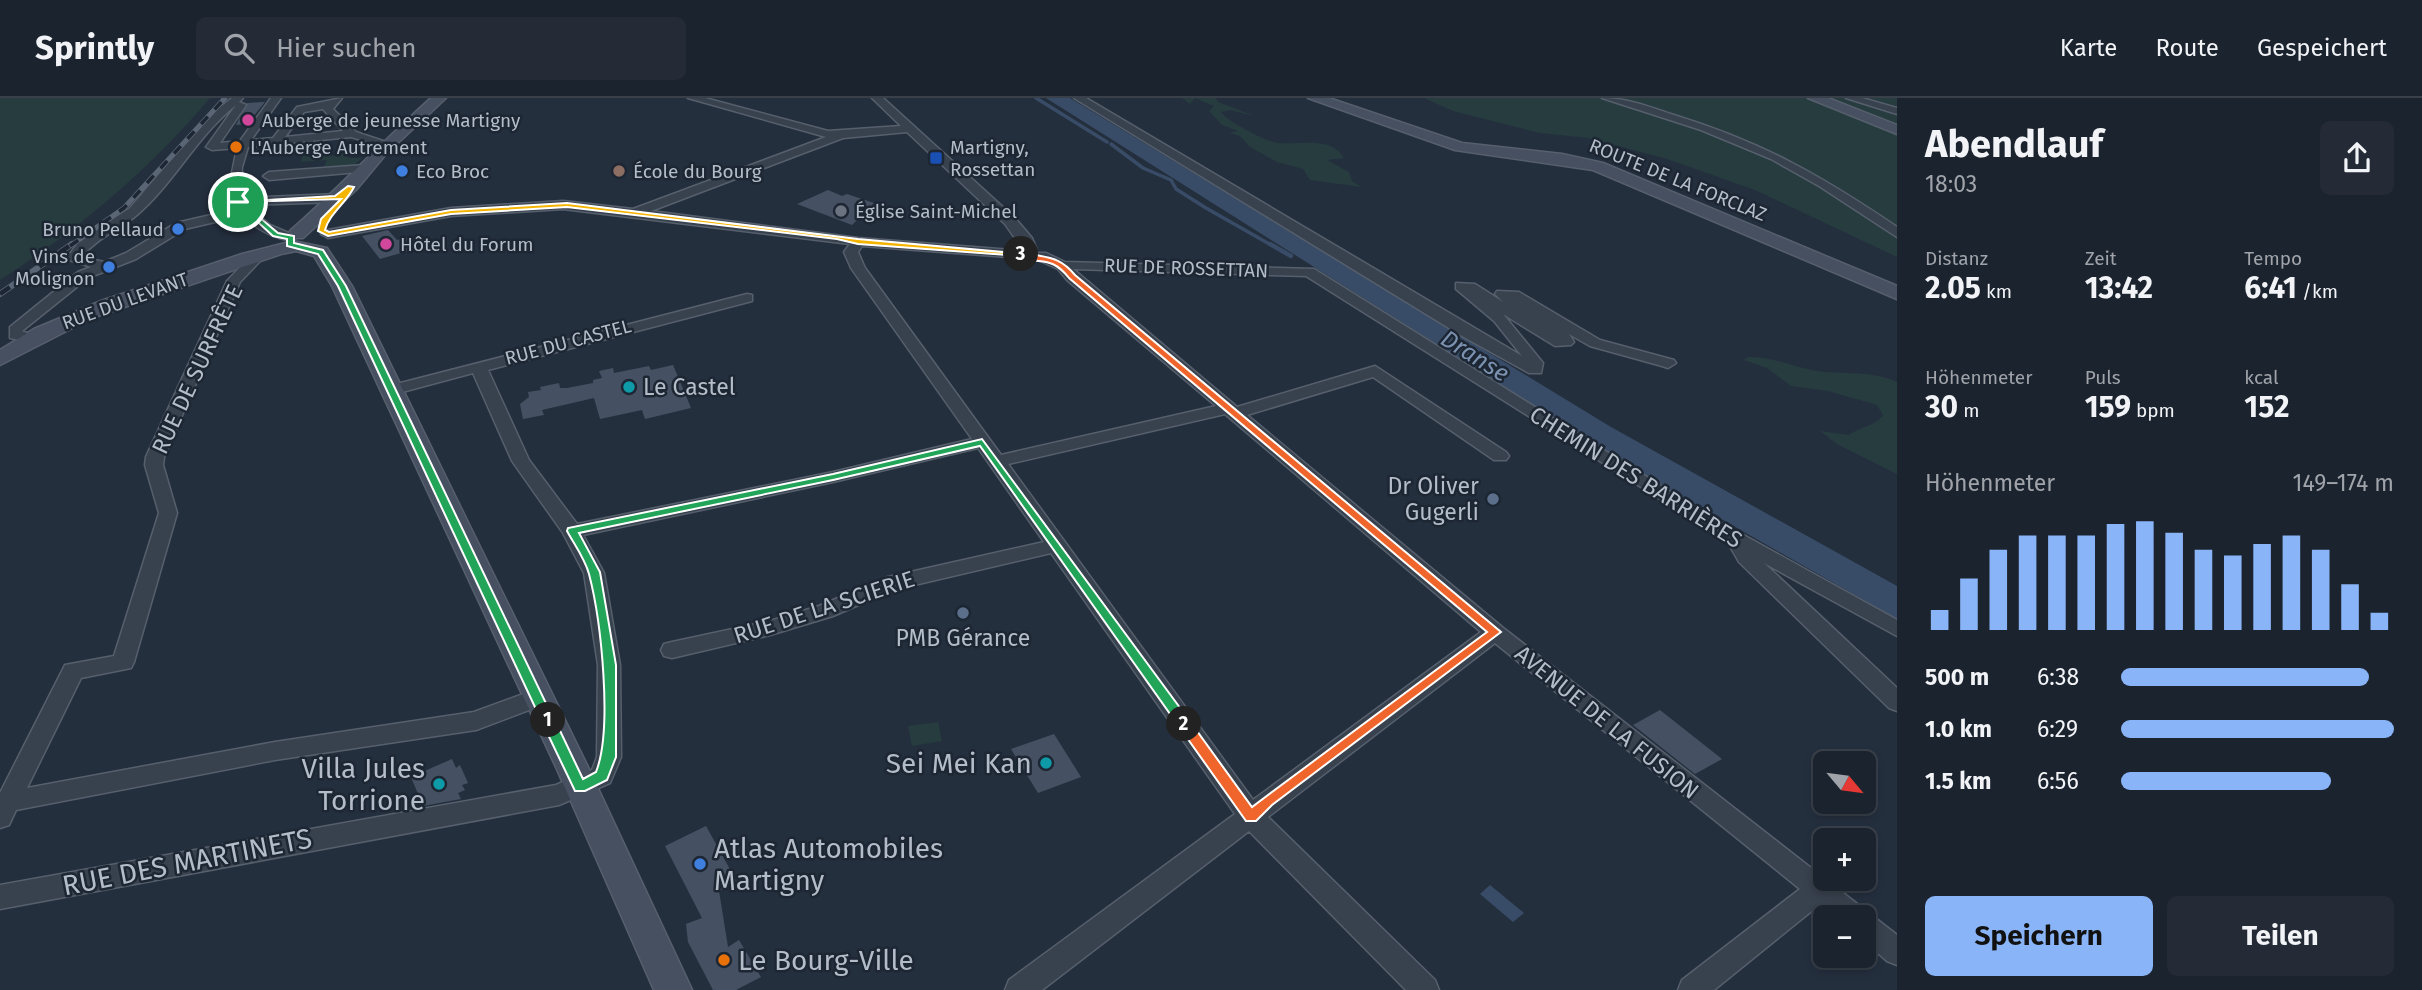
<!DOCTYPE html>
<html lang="de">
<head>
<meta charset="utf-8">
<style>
  :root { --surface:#1b232e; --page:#242b36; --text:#f1f3f6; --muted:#a0a4aa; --line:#39404a; --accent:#8ab4f8 }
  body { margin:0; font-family:"Fira Sans",sans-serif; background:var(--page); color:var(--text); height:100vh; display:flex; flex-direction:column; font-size:26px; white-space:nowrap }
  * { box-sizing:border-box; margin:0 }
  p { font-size:23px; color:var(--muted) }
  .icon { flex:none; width:38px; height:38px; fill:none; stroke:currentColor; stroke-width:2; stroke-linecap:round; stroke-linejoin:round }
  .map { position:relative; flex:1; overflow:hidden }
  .sheet { display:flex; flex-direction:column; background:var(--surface); width:525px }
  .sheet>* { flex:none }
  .needle { width:46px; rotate:119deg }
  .fabs { position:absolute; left:1813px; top:653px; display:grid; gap:14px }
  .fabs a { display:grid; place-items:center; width:63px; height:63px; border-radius:10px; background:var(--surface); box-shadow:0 4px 10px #0003,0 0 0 2px var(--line); font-size:35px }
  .pin { position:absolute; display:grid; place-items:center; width:60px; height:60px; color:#fff; margin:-30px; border:4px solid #fff; border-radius:50%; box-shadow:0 2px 7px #0007 }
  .km { position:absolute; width:35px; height:35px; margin:-18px; border-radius:50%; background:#222; color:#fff; font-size:19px; line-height:35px; text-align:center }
  .round { display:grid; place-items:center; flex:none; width:74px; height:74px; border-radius:10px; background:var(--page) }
  .overview { display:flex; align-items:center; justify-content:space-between; height:119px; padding:0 28px }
  h1 { font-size:38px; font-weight:700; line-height:52px }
  .metrics { display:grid; grid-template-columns:repeat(3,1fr); gap:10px; height:119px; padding:7px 28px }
  .metrics div { display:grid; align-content:center }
  .metrics b { font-size:30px; font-weight:700 }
  .metrics small { font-size:19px; font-weight:400 }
  .metrics p { font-size:19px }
  .chart { height:196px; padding:14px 28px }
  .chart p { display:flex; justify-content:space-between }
  .chart svg { width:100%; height:126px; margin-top:7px; stroke:var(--accent); stroke-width:6 }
  .button { display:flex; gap:14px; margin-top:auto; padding:14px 28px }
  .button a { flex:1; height:80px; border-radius:10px; background:var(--accent); color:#111; font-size:28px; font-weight:700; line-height:80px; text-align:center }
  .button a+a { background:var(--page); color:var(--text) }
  ul { padding:0 28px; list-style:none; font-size:23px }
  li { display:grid; grid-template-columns:112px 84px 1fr; align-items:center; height:52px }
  li i { height:18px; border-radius:9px; background:var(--accent) }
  header { display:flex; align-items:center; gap:42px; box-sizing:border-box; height:98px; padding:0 35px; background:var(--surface); border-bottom:2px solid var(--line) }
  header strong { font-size:33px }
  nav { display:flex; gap:38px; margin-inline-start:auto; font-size:24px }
  .search { width:490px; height:63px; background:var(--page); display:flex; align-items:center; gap:18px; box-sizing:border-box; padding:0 24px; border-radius:10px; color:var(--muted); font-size:26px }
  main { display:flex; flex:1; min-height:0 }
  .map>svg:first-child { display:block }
  .green { fill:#263c3f }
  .water { fill:#394c67 }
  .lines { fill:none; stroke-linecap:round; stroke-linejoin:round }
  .stream-far1 { stroke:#394c67; stroke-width:3.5 }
  .stream { stroke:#394c67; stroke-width:4.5 }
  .building { fill:#455162 }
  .street-casing { stroke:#565f6c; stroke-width:3 }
  .secondary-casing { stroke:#565f6c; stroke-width:3 }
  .street { fill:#38414e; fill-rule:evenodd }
  .secondary { fill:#465061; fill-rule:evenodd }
  .rail-far1-casing { stroke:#5a6575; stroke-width:5 }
  .rail-casing { stroke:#5a6575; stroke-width:6 }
  .rail-far1 { stroke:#1d2633; stroke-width:3.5; stroke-dasharray:10; stroke-linecap:butt }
  .rail { stroke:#1d2633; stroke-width:4.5; stroke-dasharray:12; stroke-linecap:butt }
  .split-1 { fill:#22a559; stroke:#fff; stroke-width:2 }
  .split-2 { fill:#22a559; stroke:#fff; stroke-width:2 }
  .split-3 { fill:#f0652b; stroke:#fff; stroke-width:2 }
  .split-4 { fill:#f5b400; stroke:#fff; stroke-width:2 }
  .hotel-dot { fill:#d1479c; stroke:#1d2633; stroke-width:2.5 }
  .food-dot { fill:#e8710a; stroke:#1d2633; stroke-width:2.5 }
  .transit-dot { fill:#1a4fb4; stroke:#1d2633; stroke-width:2.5 }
  .shop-dot { fill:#3f7fe0; stroke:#1d2633; stroke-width:2.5 }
  .education-dot { fill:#8d6e63; stroke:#1d2633; stroke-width:2.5 }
  .worship-dot { fill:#6b7280; stroke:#1d2633; stroke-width:2.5 }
  .culture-dot { fill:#0f9aa8; stroke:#1d2633; stroke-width:2.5 }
  .service-dot { fill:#5c6f8a; stroke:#1d2633; stroke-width:2.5 }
  .labels { text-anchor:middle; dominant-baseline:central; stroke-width:5; stroke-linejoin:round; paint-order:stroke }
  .far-poi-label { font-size:19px; fill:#b4bcc9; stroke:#1d2633; text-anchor:start }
  .far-street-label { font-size:19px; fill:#b4bcc9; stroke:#1d2633 }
  .street-label { font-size:23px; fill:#b4bcc9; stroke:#1d2633 }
  .poi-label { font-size:23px; fill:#b4bcc9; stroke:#1d2633; text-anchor:start }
  .water-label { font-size:24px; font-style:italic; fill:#7c92b1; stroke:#1d2633 }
  .near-poi-label { font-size:28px; fill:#b4bcc9; stroke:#1d2633; text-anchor:end }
  .near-street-label { font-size:28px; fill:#b4bcc9; stroke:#1d2633 }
</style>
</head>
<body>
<header>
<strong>Sprintly</strong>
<div class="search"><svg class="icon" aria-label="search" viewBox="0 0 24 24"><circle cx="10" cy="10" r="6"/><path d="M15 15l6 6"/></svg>Hier suchen</div>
<nav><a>Karte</a><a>Route</a><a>Gespeichert</a></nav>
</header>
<main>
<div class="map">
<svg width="1897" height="892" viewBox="0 0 1897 892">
  <rect width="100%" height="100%" fill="#242f3e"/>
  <g class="green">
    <path d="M0,0H210C149,72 79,131 0,182Z"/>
    <path d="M1182,0H1216L1218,4L1255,18L1230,12L1221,14C1226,23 1267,44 1278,45C1300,47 1331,38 1344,60L1327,62L1349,74L1352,83L1361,89L1310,82L1303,71L1277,64L1250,49L1240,38L1230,35L1238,33L1222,27L1209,13L1214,8L1195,0L1190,6Z"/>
    <path d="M1424,0H1897V159L1755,92L1667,61L1588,40L1540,35L1453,13Z"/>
    <path d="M354,53L348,60H362L350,71L322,73L327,62L301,64L304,54L331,55V58Z"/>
    <path d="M1748,259C1778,259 1799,272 1825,274C1851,276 1872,273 1897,284V376L1837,346L1820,333L1849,337C1859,329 1876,328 1883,317L1877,307L1828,293L1791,288L1767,270L1744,262Z"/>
    <path d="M938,624L942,643L912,648L908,628Z"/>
  </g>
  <g class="water">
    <path d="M1046,0H1070L1611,329L1897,488V521L1644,377Z"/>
    <path d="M1490,787L1524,815L1513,824L1480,796Z"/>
  </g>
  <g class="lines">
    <g class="stream-far1">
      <path d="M1036,0L1107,44"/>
      <path d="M1111,46L1143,70L1171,82L1176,91L1206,110L1273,148"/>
    </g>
    <path class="stream" d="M1270,146L1291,158"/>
  </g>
  <g class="building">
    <path d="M265,4L247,26L236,27L247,5Z"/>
    <path d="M828,92L842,98L847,96L874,105L852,127L797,106Z"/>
    <path d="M388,132L397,142L413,138L415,151L380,161L362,138Z"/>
    <path d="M673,267L691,310L645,321L642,312L600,321L594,300L542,312L544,317L523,321L520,306L529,299L528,294L541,292L540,289L559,285L560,290H567L593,285V282L602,280L599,273L613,270L614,275L649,268L651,272Z"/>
    <path d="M1660,612L1722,661L1695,676L1633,627Z"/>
    <path d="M1054,636L1081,679L1038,695L1011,651Z"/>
    <path d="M452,661L456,670L460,667L468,685L462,687L465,692L458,695L461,701L423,708L411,679Z"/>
    <path d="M706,728L737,784L719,793L728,849L739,842L761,879L736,892H713L688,844L686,826L702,820L665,748Z"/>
  </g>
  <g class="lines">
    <defs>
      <g id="street">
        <path d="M232,0H243L239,4L246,7L220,45L240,43L271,0H281L251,42L273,40L297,9L342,0L333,11L356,34L395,47L389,50L351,39L248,49L242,69L240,100L337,96L343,100L337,104L246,107L270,127L298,139L291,143C263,138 243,122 227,99L237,50L212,52L206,49L236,7C197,38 174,85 138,116C120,132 96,140 82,159L104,164L126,155L176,125L211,117L217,121L215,124L185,131L136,161L88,180L22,233L36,239V245L10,240V229L78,174L91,169L66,161L79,144L130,110L209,18ZM323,11L343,33L285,39L304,14Z"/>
        <path d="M688,0H705L828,33L901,28L872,0H883L1015,120L1032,140L1036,150L1026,153V159L1021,160L862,148L858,154L865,170L1001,357L1216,308L1067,182L1058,171L1036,161V155H1046L1065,164L1314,171L1711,419L1897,522V538L1764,465L1897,590V613L1889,610L1739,464L1731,450L1733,447L1306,178L1073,171L1237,309L1375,268L1506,354L1509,358L1506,362H1494L1373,279L1247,317L1502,529L1897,837V867L1887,863L1864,843V819H1834L1819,807L1714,892H1678L1682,882L1800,791L1495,545L1268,719L1435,882L1439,892H1406L1249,733L1042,892H1005L1009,882L1235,716L1051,455L893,492L833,518L770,537L672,560L664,558L661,552L664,546L672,544L770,523L819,508L888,479L1044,444L978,350L833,384L583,437L604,475L620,567L621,659L610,685L559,707L0,811V787L556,687L592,672L597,659L598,567L584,475L563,435L512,363L473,275L391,297L385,295V289L747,196L752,197V203L488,272L529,362L577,426L833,374L972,341L851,170L844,154L850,146L563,111L451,118L328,140L321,136L328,132L451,110L563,103L633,111L826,39ZM907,34L1005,126L1024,153L858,140L651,113L843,40ZM1225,316L1481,534L1253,702L1008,366Z"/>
        <path d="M1074,0H1086L1522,258L1494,223L1456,191V185L1475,186L1503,204L1495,196L1497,193L1519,194L1600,242L1674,262L1676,265L1668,270L1662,268L1590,248L1569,236L1574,244L1571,247L1555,248L1503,216L1543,265L1541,275H1529L1462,238Z"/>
        <path d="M1602,0C1627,0 1650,9 1674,17C1764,45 1820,77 1897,129V139L1819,88L1771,61L1701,32Z"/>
        <path d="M1846,0H1862L1897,10V16Z"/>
        <path d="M365,67L371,71L369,73L269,82L263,78L269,74Z"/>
        <path d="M253,154L262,161L240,184L164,359L163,367L177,415L134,564L131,570L81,580L27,690L275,644L474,614L537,591L545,594L548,600L545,606L476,632L275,662L16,712L9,727L0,730V695L65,567L114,558L159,415L145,367L146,359L227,183L248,161V155Z"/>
      </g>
      <g id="secondary">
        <path d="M431,0H446L386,56L356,92L303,140H291L288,136L291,132C339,90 383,43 431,0Z"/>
        <path d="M1308,0H1329L1462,45L1562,56L1603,65L1897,188V201L1593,72L1455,52Z"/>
        <path d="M1808,0H1828L1897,27V36Z"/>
        <path d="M293,143L327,150L352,188L587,667L692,892H654L555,667L332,188L314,158L296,153L281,156L92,220L0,267V252L34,231L101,203L242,156Z"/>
      </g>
    </defs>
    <use href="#street" class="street-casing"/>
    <use href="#secondary" class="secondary-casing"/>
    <use href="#street" class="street"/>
    <use href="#secondary" class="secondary"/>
    <defs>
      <path id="rail-far1" d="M70,148L124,110L225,0"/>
      <path id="rail" d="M0,196L72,146"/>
    </defs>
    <use href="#rail-far1" class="rail-far1-casing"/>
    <use href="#rail" class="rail-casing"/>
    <use href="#rail-far1" class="rail-far1"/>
    <use href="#rail" class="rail"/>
  </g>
  <path class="split-1" d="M235,103H240L278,135L294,138V145L323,152L346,188L554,622L553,625H543L541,622L338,188L318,156L287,148V141L273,138Z"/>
  <path class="split-2" d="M982,341L1189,622V630H1180L980,348L833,382L579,435L600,474L616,567V659L607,682L585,693H575L541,622L543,618H553L583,681L596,674C613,631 601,522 589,476C585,461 574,446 567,433L568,430L833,376Z"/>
  <path class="split-3" d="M1021,153C1043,161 1057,155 1075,177L1501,534L1272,707L1256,723H1246L1180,630V622H1189L1252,709L1487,534L1069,180C1050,156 1040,168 1018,158Z"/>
  <path class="split-4" d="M348,88L354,89C347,104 329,116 325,132L329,134L451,112L567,105L858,141L1025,156L1021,158L858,146L837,141L567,109L451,116L328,138L318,133L321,121L341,101L234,104L335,98Z"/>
  <g class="hotel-dot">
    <circle cx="248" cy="22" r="7"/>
    <circle cx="386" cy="146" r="7"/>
  </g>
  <g class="food-dot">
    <circle cx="236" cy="49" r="7"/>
    <circle cx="724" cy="862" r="7"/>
  </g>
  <rect class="transit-dot" x="929" y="53" width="14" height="14" rx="3.5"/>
  <g class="shop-dot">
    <circle cx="402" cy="73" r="7"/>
    <circle cx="178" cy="131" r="7"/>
    <circle cx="109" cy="169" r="7"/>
    <circle cx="700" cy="766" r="7"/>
  </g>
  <circle class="education-dot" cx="619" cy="73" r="7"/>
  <circle class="worship-dot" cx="841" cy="113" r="7"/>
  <g class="culture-dot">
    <circle cx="629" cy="289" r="7"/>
    <circle cx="1046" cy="665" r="7"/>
    <circle cx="439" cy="686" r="7"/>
  </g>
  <g class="service-dot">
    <circle cx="1493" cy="401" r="7"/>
    <circle cx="963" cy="515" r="7"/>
  </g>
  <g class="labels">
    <g class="far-poi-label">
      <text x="262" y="22">Auberge de jeunesse Martigny</text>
      <text x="250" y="49">L'Auberge Autrement</text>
      <text x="950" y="49">Martigny,<tspan x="950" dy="22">Rossettan</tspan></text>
      <text x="416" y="73">Eco Broc</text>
      <text x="633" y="73">École du Bourg</text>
      <text x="855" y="113">Église Saint-Michel</text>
      <text x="164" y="131" text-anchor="end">Bruno Pellaud</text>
      <text x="400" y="146">Hôtel du Forum</text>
      <text x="95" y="158" text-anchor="end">Vins de<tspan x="95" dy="22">Molignon</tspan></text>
    </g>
    <g class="far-street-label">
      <text transform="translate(1678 82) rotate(22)">ROUTE DE LA FORCLAZ</text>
      <text transform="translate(1186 170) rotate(2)">RUE DE ROSSETTAN</text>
      <text transform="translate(125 203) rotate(-20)">RUE DU LEVANT</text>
      <text transform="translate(568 244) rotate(-15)">RUE DU CASTEL</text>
    </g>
    <g class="street-label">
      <text transform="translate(197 271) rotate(-65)">RUE DE SURFRÊTE</text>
      <text transform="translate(1636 379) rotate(32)">CHEMIN DES BARRIÈRES</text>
      <text transform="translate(824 509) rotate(-18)">RUE DE LA SCIERIE</text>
      <text transform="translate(1607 624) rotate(39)">AVENUE DE LA FUSION</text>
    </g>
    <g class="poi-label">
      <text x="643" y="289">Le Castel</text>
      <text x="1479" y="388" text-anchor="end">Dr Oliver<tspan x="1479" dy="26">Gugerli</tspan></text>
      <text x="963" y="540" text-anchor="middle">PMB Gérance</text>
    </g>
    <g class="water-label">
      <text transform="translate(1475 258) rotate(32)">Dranse</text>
    </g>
    <g class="near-poi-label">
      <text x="1032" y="665">Sei Mei Kan</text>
      <text x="425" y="670">Villa Jules<tspan x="425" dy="32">Torrione</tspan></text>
      <text x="714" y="750" text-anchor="start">Atlas Automobiles<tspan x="714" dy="32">Martigny</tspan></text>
      <text x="738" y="862" text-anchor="start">Le Bourg-Ville</text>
    </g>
    <g class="near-street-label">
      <text transform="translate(187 764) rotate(-11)">RUE DES MARTINETS</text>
    </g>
  </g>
</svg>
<div class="fabs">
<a><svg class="needle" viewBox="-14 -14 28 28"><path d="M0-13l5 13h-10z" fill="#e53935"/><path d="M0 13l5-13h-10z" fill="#a0a4aa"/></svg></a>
<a>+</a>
<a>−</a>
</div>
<div class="pin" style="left:238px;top:104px;background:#1e9e55"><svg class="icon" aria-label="arrive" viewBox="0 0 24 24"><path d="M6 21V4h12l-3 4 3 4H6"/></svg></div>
<b class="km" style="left:548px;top:622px">1</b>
<b class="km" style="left:1184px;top:626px">2</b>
<b class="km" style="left:1021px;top:156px">3</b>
</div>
<section class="sheet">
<div class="overview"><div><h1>Abendlauf</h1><p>18:03</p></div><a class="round"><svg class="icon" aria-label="share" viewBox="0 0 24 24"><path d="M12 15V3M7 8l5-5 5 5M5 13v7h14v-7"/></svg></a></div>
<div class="metrics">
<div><p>Distanz</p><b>2.05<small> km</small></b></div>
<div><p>Zeit</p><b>13:42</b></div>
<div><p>Tempo</p><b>6:41<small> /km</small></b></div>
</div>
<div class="metrics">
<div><p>Höhenmeter</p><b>30<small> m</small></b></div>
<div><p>Puls</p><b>159<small> bpm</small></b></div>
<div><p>kcal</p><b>152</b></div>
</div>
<div class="chart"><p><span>Höhenmeter</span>149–174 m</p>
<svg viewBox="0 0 160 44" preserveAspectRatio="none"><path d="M5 44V37M15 44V26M25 44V16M35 44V11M45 44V11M55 44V11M65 44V7M75 44V6M85 44V10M95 44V16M105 44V18M115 44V14M125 44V11M135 44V16M145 44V28M155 44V38"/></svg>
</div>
<ul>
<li><b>500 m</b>6:38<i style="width:91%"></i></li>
<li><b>1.0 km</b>6:29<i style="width:100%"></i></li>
<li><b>1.5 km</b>6:56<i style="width:77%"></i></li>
</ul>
<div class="button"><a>Speichern</a><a>Teilen</a></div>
</section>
</main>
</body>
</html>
